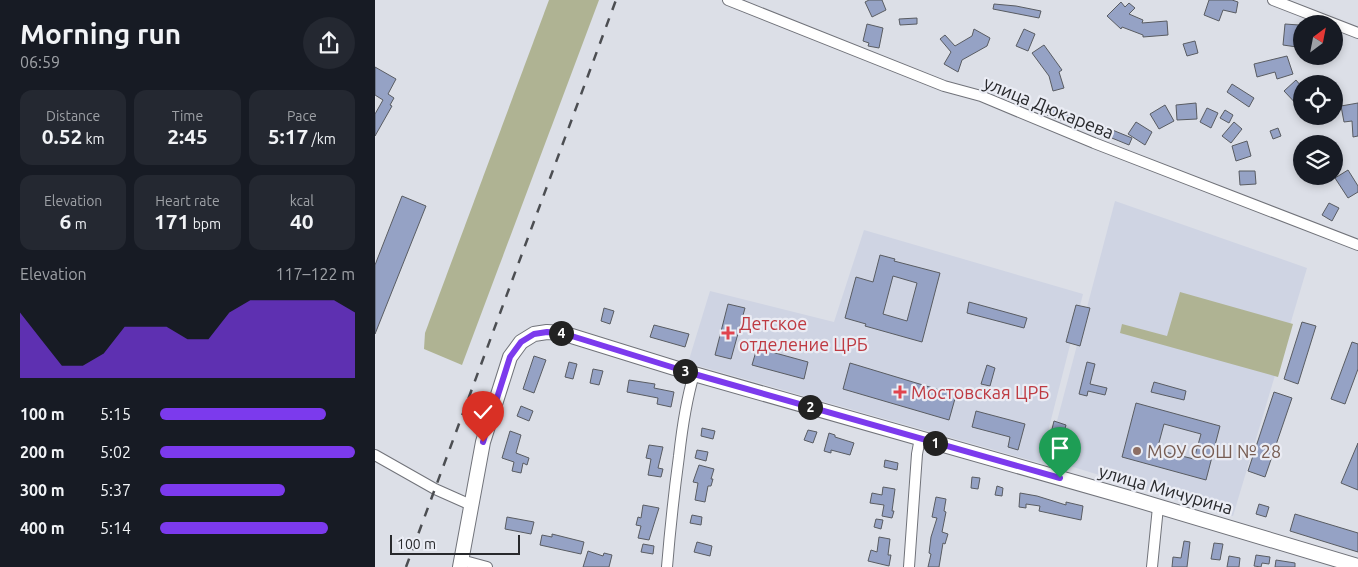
<!DOCTYPE html>
<html lang="en">
<head>
<meta charset="utf-8">
<style>
  :root { --surface:#171b24; --page:#242831; --text:#f1f3f6; --muted:#9ea1a6; --accent:#7c3aed }
  body { margin:0; font-family:Ubuntu,sans-serif; background:var(--page); color:var(--text); height:100vh; display:flex; flex-direction:column; font-size:19px; white-space:nowrap }
  * { box-sizing:border-box; margin:0 }
  p { font-size:16px; color:var(--muted) }
  .icon { flex:none; width:28px; height:28px; fill:none; stroke:currentColor; stroke-width:2; stroke-linecap:round; stroke-linejoin:round }
  .map { position:relative; flex:1; overflow:hidden }
  .panel { display:flex; flex-direction:column; background:var(--surface); width:375px }
  .panel>* { flex:none }
  .needle { width:32px; rotate:32deg }
  .fabs { position:absolute; left:918px; top:15px; display:grid; gap:10px }
  .fabs a { display:grid; place-items:center; width:50px; height:50px; border-radius:50%; background:var(--surface); box-shadow:0 2px 8px #0003; font-size:25px }
  .scale { position:absolute; left:15px; bottom:12px; width:130px; box-sizing:border-box; padding-left:5px; border:2px solid #28292c; border-top:0; font-size:14px; line-height:18px; white-space:nowrap; color:#28292c; -webkit-text-stroke:4px #eaecf4; paint-order:stroke }
  .pin { position:absolute; display:grid; place-items:center; width:42px; height:42px; color:#fff; margin:-51px -21px; border-radius:50% 50% 50% 0; rotate:-45deg; box-shadow:0 0 5px #0007 }
  .pin .icon { rotate:45deg }
  .km { position:absolute; width:25px; height:25px; margin:-12px; border-radius:50%; background:#222; color:#fff; font-size:14px; line-height:25px; text-align:center }
  .round { display:grid; place-items:center; flex:none; width:52px; height:52px; border-radius:26px; background:var(--page) }
  .head { display:flex; align-items:center; justify-content:space-between; height:85px; padding:0 20px }
  h1 { font-size:28px; font-weight:700; line-height:38px }
  .figures { display:grid; grid-template-columns:repeat(3,1fr); gap:8px; height:85px; padding:5px 20px }
  .figures div { display:grid; align-content:center; border-radius:12px; background:var(--page); text-align:center }
  .figures b { font-size:21px; font-weight:700 }
  .figures small { font-size:14px; font-weight:400 }
  .figures p { font-size:14px }
  .chart { height:140px; padding:10px 20px }
  .chart p { display:flex; justify-content:space-between }
  .chart svg { width:100%; height:90px; margin-top:5px; fill:var(--accent); opacity:.7 }
  ul { padding:0 20px; list-style:none; font-size:16px }
  li { display:grid; grid-template-columns:80px 60px 1fr; align-items:center; height:38px }
  li i { height:12px; border-radius:6px; background:var(--accent) }
  main { display:flex; flex:1; min-height:0 }
  .map>svg:first-child { display:block }
  .built { fill:#cfd4e3 }
  .green { fill:#afb393 }
  .building { fill:#95a2c5; stroke:#595c62; fill-rule:evenodd }
  .lines { fill:none; stroke-linecap:round; stroke-linejoin:round }
  .street-casing { stroke:#71737a; stroke-width:12 }
  .secondary-casing { stroke:#71737a; stroke-width:16 }
  .street { stroke:#fff; stroke-width:10 }
  .secondary { stroke:#fff; stroke-width:14 }
  .rail { stroke:#4c4e52; stroke-width:2.5; stroke-dasharray:9 9; stroke-linecap:butt }
  .route-casing { stroke:#fff; stroke-width:10 }
  .route { stroke:#7c3aed; stroke-width:6 }
  .health-dot { fill:#e0444e; stroke:#eaecf4; stroke-width:2 }
  .education-dot { fill:#8d6e63; stroke:#eaecf4; stroke-width:2 }
  .labels { text-anchor:middle; dominant-baseline:central; stroke-width:4.5; stroke-linejoin:round; paint-order:stroke }
  .street-label { font-size:18px; fill:#28292c; stroke:#eaecf4 }
  .health-label { font-size:18px; fill:#be3a42; stroke:#eaecf4; text-anchor:start }
  .education-label { font-size:18px; fill:#785e54; stroke:#eaecf4; text-anchor:start }
</style>
</head>
<body>
<main>
<section class="panel">
<div class="head"><div><h1>Morning run</h1><p>06:59</p></div><a class="round"><svg class="icon" aria-label="share" viewBox="0 0 24 24"><path d="M12 15V3M7 8l5-5 5 5M5 13v7h14v-7"/></svg></a></div>
<div class="figures">
<div><p>Distance</p><b>0.52<small> km</small></b></div>
<div><p>Time</p><b>2:45</b></div>
<div><p>Pace</p><b>5:17<small> /km</small></b></div>
</div>
<div class="figures">
<div><p>Elevation</p><b>6<small> m</small></b></div>
<div><p>Heart rate</p><b>171<small> bpm</small></b></div>
<div><p>kcal</p><b>40</b></div>
</div>
<div class="chart"><p><span>Elevation</span>117–122 m</p>
<svg viewBox="0 0 160 44" preserveAspectRatio="none"><path d="M0 44V12L10 25L20 38L30 38L40 32L50 19L60 19L70 19L80 25L90 25L100 12L110 6L120 6L130 6L140 6L150 6L160 12V44z"/></svg>
</div>
<ul>
<li><b>100 m</b>5:15<i style="width:85%"></i></li>
<li><b>200 m</b>5:02<i style="width:100%"></i></li>
<li><b>300 m</b>5:37<i style="width:64%"></i></li>
<li><b>400 m</b>5:14<i style="width:86%"></i></li>
</ul>
</section>
<div class="map">
<svg width="983" height="567" viewBox="0 0 983 567">
  <rect width="100%" height="100%" fill="#dcdfe7"/>
  <g class="built">
    <path d="M740,201L932,268L858,516L672,459Z"/>
    <path d="M489,230L708,294L665,463L313,363L335,291L459,322Z"/>
  </g>
  <g class="green">
    <path d="M174,0H224L87,365L49,349L50,333Z"/>
    <path d="M805,292L918,324L903,377L745,333L747,324L792,336Z"/>
  </g>
  <g class="building">
    <path d="M494,0H507L511,10L497,17L490,2Z"/>
    <path d="M834,0H857L863,2L861,13L848,10L844,21L829,15Z"/>
    <path d="M746,2L750,7L754,3L760,8L754,14L768,20L767,23L792,21L793,35L768,37V35L747,27L746,29L732,16Z"/>
    <path d="M619,4L641,6L666,11L664,18L618,9Z"/>
    <path d="M542,18V24L525,25L524,19Z"/>
    <path d="M492,24L508,28L504,48L493,46L494,43L488,41Z"/>
    <path d="M910,24L924,25L922,47L908,45Z"/>
    <path d="M599,29L615,38L612,46L587,60L583,72L569,64L576,52L565,39L570,35L580,46L597,36Z"/>
    <path d="M649,29L660,34L653,51L641,46Z"/>
    <path d="M820,41L823,53L812,56L808,44Z"/>
    <path d="M669,45L687,70L684,72L689,88L678,91L674,76L657,53Z"/>
    <path d="M912,56L918,74L902,79L900,72L882,77L879,64Z"/>
    <path d="M0,67L21,79L13,94L19,98L15,105L17,106L0,136V114L8,100L0,95Z"/>
    <path d="M921,80L926,86V109L909,91Z"/>
    <path d="M857,84L879,98L874,107L852,92Z"/>
    <path d="M821,103L822,119L802,120L801,105Z"/>
    <path d="M983,103V136L978,137L977,121L969,122L966,106Z"/>
    <path d="M790,105L799,121L784,129L775,114Z"/>
    <path d="M675,108L696,116L694,123L672,115Z"/>
    <path d="M832,108L843,113L836,128L825,122Z"/>
    <path d="M850,110L858,115L854,123L845,118Z"/>
    <path d="M761,122L777,132L770,145L753,134Z"/>
    <path d="M859,122L867,129L856,143L847,136Z"/>
    <path d="M730,127L757,138L754,145L727,134Z"/>
    <path d="M903,128L906,136L898,139L895,131Z"/>
    <path d="M872,141L876,156L861,161L857,146Z"/>
    <path d="M973,170L983,186V192L973,198L960,178Z"/>
    <path d="M864,171H880L881,184L865,185Z"/>
    <path d="M27,196L51,206L0,334V265Z"/>
    <path d="M954,203L964,208L957,221L947,215Z"/>
    <path d="M505,255L520,259L519,261L565,273L547,342L490,326L491,324L470,318L481,277L498,282ZM518,276L542,283L532,321L508,314Z"/>
    <path d="M594,302L652,318L649,328L592,313Z"/>
    <path d="M353,304L370,308L356,359L340,355Z"/>
    <path d="M701,305L715,308L705,346L691,342Z"/>
    <path d="M229,308L239,311L235,324L226,321Z"/>
    <path d="M927,322L941,326L923,384L909,379Z"/>
    <path d="M279,325L314,334L310,347L275,337Z"/>
    <path d="M977,342L983,344V369L970,404L956,399Z"/>
    <path d="M382,348L433,362L429,379L377,365Z"/>
    <path d="M159,356L171,360L159,393L148,389Z"/>
    <path d="M194,362L202,364L198,379L190,377Z"/>
    <path d="M712,362L720,364L715,384L732,388L730,395L713,391L712,396L704,394Z"/>
    <path d="M475,363L581,395L574,420L468,389Z"/>
    <path d="M612,365L620,368L615,386L606,384Z"/>
    <path d="M218,369L228,371L224,385L215,383Z"/>
    <path d="M254,380L280,384L279,388L299,392L296,407L282,404L283,398L252,392Z"/>
    <path d="M779,382L811,391L809,400L776,392Z"/>
    <path d="M899,392L917,398L890,477L873,471Z"/>
    <path d="M761,403L845,426L831,480L747,457ZM789,424L826,434L819,459L782,450Z"/>
    <path d="M146,406L158,411L154,421L142,416Z"/>
    <path d="M601,411L650,424L643,450L633,447L635,437L597,427Z"/>
    <path d="M679,421L691,425L688,436L676,433Z"/>
    <path d="M327,428L340,431L338,439L326,436Z"/>
    <path d="M433,430L442,432L438,443L429,440Z"/>
    <path d="M135,431L146,435L141,453L154,458L152,465L148,463L146,473L137,471L139,462L127,458Z"/>
    <path d="M454,433L460,435V437L479,443L475,455L456,450V453L449,451Z"/>
    <path d="M983,443V490L966,483Z"/>
    <path d="M274,445L288,447L283,468L288,469L286,477L273,475L276,459L271,458Z"/>
    <path d="M689,447L696,449L694,456L687,454Z"/>
    <path d="M322,450L333,452L331,461L320,458Z"/>
    <path d="M510,460L523,463L522,470L509,467Z"/>
    <path d="M324,465L339,469L336,479H338L336,486H333L330,502L320,500L323,483L318,482Z"/>
    <path d="M597,477L605,478L603,489L596,488Z"/>
    <path d="M622,486L628,488L627,496L620,495Z"/>
    <path d="M508,487L520,489L517,511H519L517,518L507,516L509,505L495,503L497,493L507,495Z"/>
    <path d="M645,493L662,496L691,505V502L708,506L706,520L664,511L665,506L651,504V508L644,507Z"/>
    <path d="M561,497L571,499L569,511L571,512L567,532L573,534L570,544L568,543L564,567H553L556,554L554,553L556,537L562,518L557,517Z"/>
    <path d="M884,504L894,507L891,517L881,514Z"/>
    <path d="M268,505L284,508L274,540L263,538L266,526L261,525L263,517L266,518Z"/>
    <path d="M920,514L983,533V552L915,531Z"/>
    <path d="M317,515L327,517L326,525L315,523Z"/>
    <path d="M132,517L159,522L156,534L130,529Z"/>
    <path d="M501,519L508,520L506,529L499,527Z"/>
    <path d="M177,534L209,542L206,554L165,545L167,535L177,537Z"/>
    <path d="M504,537L515,539L513,555H516L514,566L493,561L496,550L502,552Z"/>
    <path d="M809,541L815,542L812,567H797L798,557L806,558Z"/>
    <path d="M322,542L337,546L335,556L319,552Z"/>
    <path d="M839,543L848,544L845,560L836,559Z"/>
    <path d="M268,544L279,546L278,554L266,552Z"/>
    <path d="M213,551L228,556L229,553L237,555L234,567H208Z"/>
    <path d="M881,555L895,557L894,564L887,563L886,567L879,566Z"/>
    <path d="M854,556L865,558L864,567H852Z"/>
    <path d="M901,560L920,563V567H900Z"/>
  </g>
  <g class="lines">
    <defs>
      <g id="street">
        <path d="M353,0L569,86L606,96L719,143L983,245"/>
        <path d="M898,0L983,33"/>
        <path d="M0,455L60,489L96,505"/>
        <path d="M86,560L112,567"/>
        <path d="M292,567C295,530 299,493 304,456C307,429 311,401 319,374"/>
        <path d="M534,567L542,454L545,438"/>
        <path d="M777,567L783,507"/>
      </g>
      <path id="secondary" d="M85,567L108,442L135,357L146,342L159,334L172,332L187,333L319,374L755,498L983,566"/>
    </defs>
    <use href="#street" class="street-casing"/>
    <use href="#secondary" class="secondary-casing"/>
    <use href="#street" class="street"/>
    <use href="#secondary" class="secondary"/>
    <path class="rail" d="M31,567L241,0"/>
  </g>
  <g class="lines">
    <defs>
      <path id="route" d="M108,442L135,357L146,342L159,334L172,332L187,333L319,374L685,478"/>
    </defs>
    <use href="#route" class="route-casing"/>
    <use href="#route" class="route"/>
  </g>
  <g class="health-dot">
    <path d="M350.5 325.5h5v5h5v5h-5v5h-5v-5h-5v-5h5z"/>
    <path d="M522.5 384.5h5v5h5v5h-5v5h-5v-5h-5v-5h5z"/>
  </g>
  <circle class="education-dot" cx="762" cy="451" r="5"/>
  <g class="labels">
    <g class="street-label">
      <text transform="translate(674 107) rotate(22)">улица Дюкарева</text>
      <text transform="translate(791 489) rotate(16)">улица Мичурина</text>
    </g>
    <g class="health-label">
      <text x="364" y="323">Детское<tspan x="364" dy="21">отделение ЦРБ</tspan></text>
      <text x="536" y="392">Мостовская ЦРБ</text>
    </g>
    <g class="education-label">
      <text x="772" y="451">МОУ СОШ № 28</text>
    </g>
  </g>
</svg>
<div class="fabs">
<a><svg class="needle" viewBox="-14 -14 28 28"><path d="M0-13l5 13h-10z" fill="#e53935"/><path d="M0 13l5-13h-10z" fill="#9ea1a6"/></svg></a>
<a><svg class="icon" aria-label="locate" viewBox="0 0 24 24"><circle cx="12" cy="12" r="6"/><path d="M12 2v4M12 18v4M2 12h4M18 12h4"/></svg></a>
<a><svg class="icon" aria-label="layers" viewBox="0 0 24 24"><path d="M12 4l9 5-9 5-9-5zM3 14l9 5 9-5"/></svg></a>
</div>
<div class="scale">100 m</div>
<div class="pin" style="left:685px;top:478px;background:#1e9e55"><svg class="icon" aria-label="arrive" viewBox="0 0 24 24"><path d="M6 21V4h12l-3 4 3 4H6"/></svg></div>
<div class="pin" style="left:108px;top:442px;background:#d93025"><svg class="icon" aria-label="check" viewBox="0 0 24 24"><path d="M5 12l5 5 9-10"/></svg></div>
<b class="km" style="left:560px;top:443px">1</b>
<b class="km" style="left:435px;top:407px">2</b>
<b class="km" style="left:310px;top:371px">3</b>
<b class="km" style="left:186px;top:333px">4</b>
</div>
</main>
</body>
</html>
